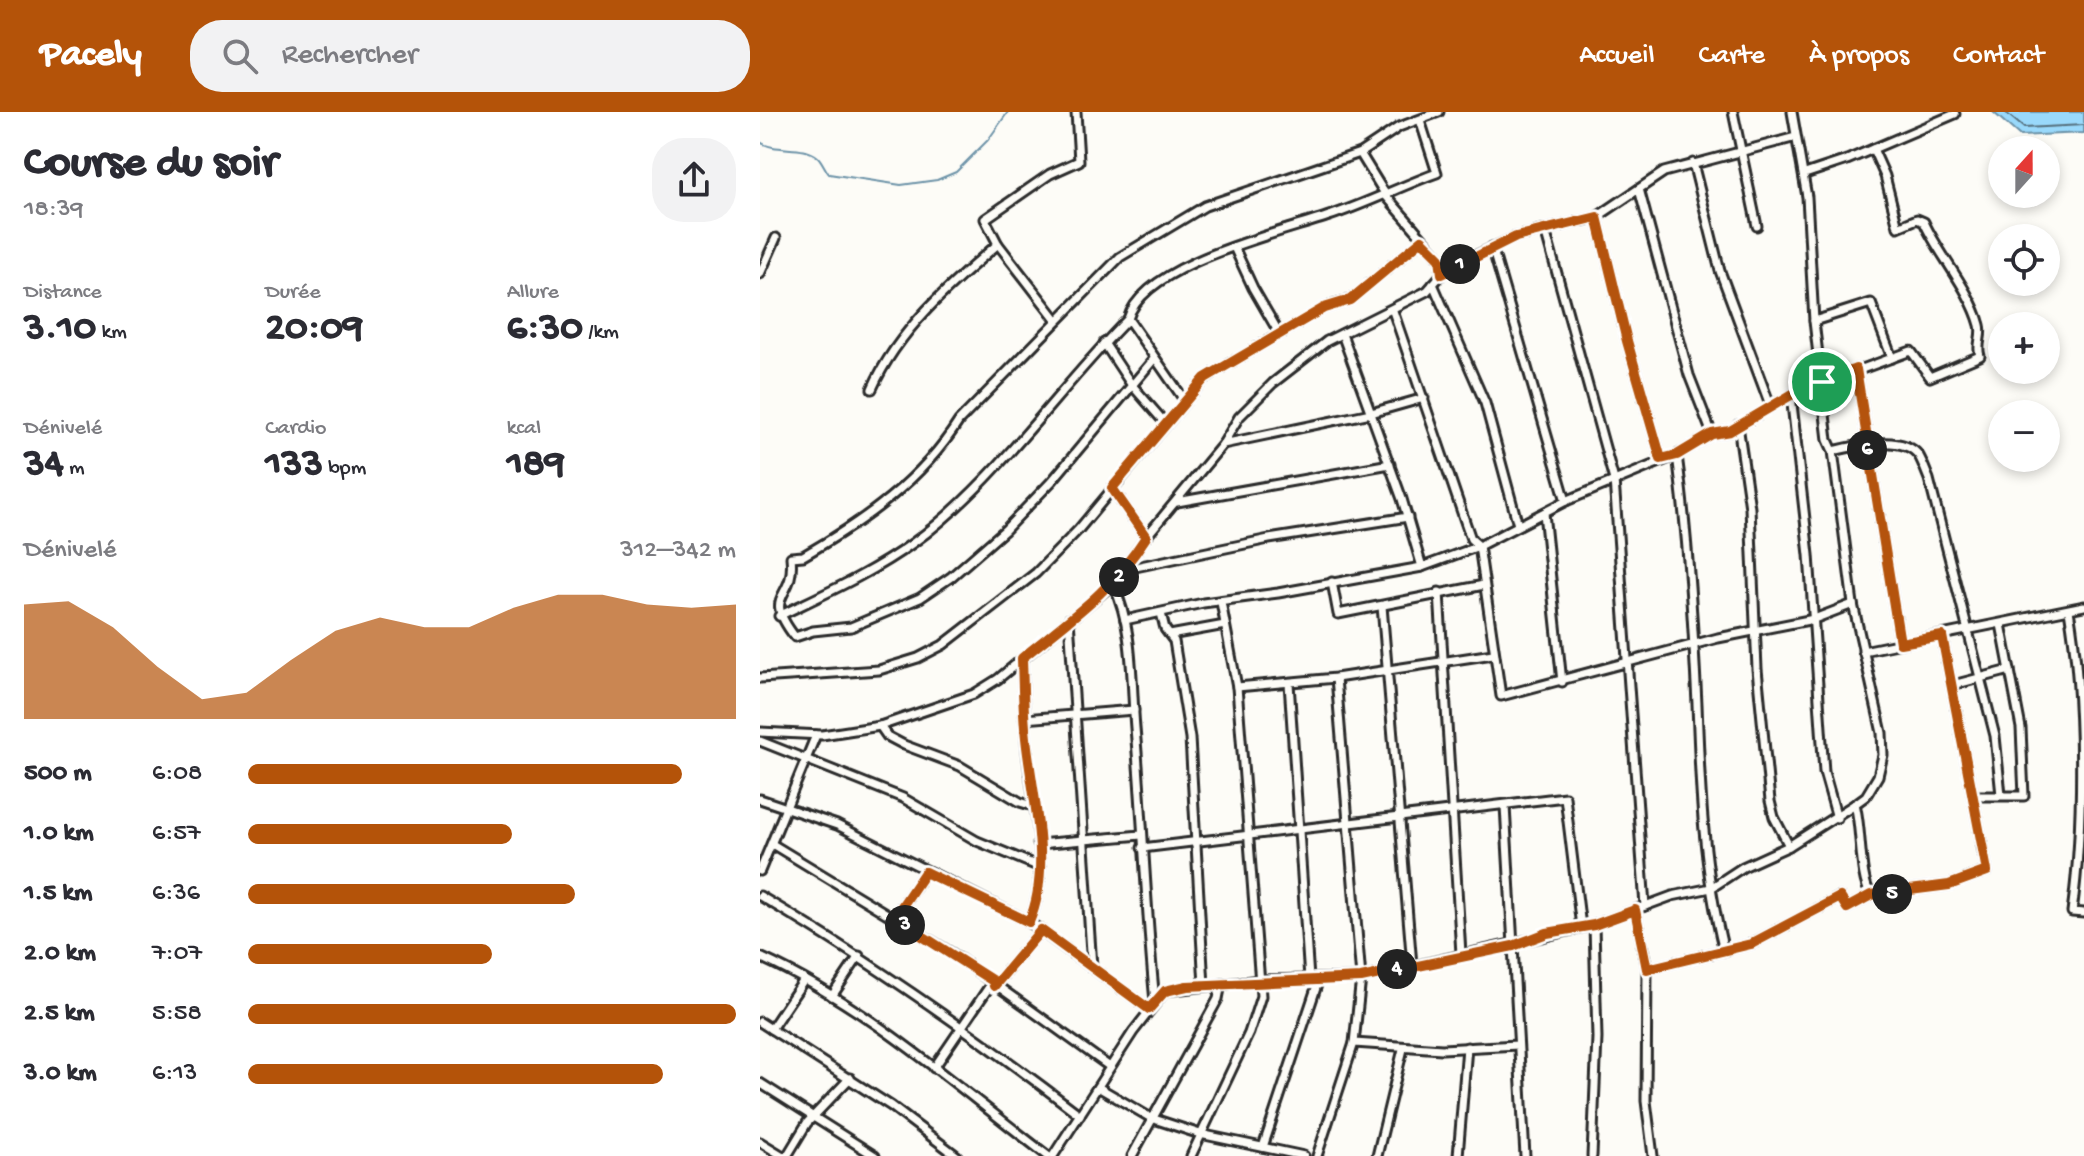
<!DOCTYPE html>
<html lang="fr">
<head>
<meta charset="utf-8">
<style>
  :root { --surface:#fff; --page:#f2f2f3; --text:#2b2b33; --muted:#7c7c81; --accent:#b45309 }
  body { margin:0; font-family:"Gochi Hand",sans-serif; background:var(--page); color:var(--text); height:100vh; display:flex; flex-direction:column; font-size:30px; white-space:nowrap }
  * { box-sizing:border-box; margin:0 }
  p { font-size:26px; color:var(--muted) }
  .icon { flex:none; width:44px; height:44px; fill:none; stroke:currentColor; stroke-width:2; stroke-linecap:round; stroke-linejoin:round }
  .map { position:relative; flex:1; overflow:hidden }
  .side { display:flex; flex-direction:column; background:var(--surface); width:760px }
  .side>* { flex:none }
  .needle { width:52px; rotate:21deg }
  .tools { position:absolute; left:1228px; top:24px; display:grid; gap:16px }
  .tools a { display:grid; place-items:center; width:72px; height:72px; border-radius:50%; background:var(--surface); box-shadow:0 4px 12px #0003; font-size:40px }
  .pin { position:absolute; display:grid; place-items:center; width:68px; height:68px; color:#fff; margin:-34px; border:4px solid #fff; border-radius:50%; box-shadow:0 2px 8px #0007 }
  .km { position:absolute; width:40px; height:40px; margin:-20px; border-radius:50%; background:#222; color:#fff; font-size:22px; line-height:40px; text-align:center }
  .round { display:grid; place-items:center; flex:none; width:84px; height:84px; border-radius:32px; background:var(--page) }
  .headline { display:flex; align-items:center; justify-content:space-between; height:136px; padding:0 24px }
  h1 { font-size:44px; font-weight:800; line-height:60px }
  .metrics { display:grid; grid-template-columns:repeat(3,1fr); gap:12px; height:136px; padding:8px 24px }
  .metrics div { display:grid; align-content:center }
  .metrics b { font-size:40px; font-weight:800 }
  .metrics small { font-size:22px; font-weight:400 }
  .metrics p { font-size:22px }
  .chart { height:224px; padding:16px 24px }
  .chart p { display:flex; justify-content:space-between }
  .chart svg { width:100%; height:144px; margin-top:8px; fill:var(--accent); opacity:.7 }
  ul { padding:0 24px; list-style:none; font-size:26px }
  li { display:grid; grid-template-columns:128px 96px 1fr; align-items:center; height:60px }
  li i { height:20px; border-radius:10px; background:var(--accent) }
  header { display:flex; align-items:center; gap:48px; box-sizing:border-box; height:112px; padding:0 40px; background:var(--accent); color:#fff }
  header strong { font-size:38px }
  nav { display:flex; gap:44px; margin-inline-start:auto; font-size:28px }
  .search { width:560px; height:72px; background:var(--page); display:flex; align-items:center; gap:20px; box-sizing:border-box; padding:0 28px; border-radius:32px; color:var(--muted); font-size:30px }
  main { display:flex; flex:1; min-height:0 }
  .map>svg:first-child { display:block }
  .water { fill:#99d9fb; stroke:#6d93a8; stroke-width:2 }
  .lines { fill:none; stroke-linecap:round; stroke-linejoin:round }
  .shore { stroke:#57717e; stroke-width:2 }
  .stream { stroke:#6d93a8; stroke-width:2 }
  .street-casing { stroke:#2b2b2b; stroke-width:13 }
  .street { stroke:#fdfcf7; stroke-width:7 }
  .route-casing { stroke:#fff; stroke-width:16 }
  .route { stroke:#b45309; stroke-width:10 }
</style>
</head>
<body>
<header>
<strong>Pacely</strong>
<div class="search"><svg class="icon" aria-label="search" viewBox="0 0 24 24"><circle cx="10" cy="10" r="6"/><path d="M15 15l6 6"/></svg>Rechercher</div>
<nav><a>Accueil</a><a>Carte</a><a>À propos</a><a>Contact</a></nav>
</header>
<main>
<section class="side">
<div class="headline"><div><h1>Course du soir</h1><p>18:39</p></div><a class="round"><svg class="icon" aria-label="share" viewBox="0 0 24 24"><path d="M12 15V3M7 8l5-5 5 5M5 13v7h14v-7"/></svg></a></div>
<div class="metrics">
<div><p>Distance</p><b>3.10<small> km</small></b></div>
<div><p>Durée</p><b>20:09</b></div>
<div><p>Allure</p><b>6:30<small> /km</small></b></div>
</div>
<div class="metrics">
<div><p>Dénivelé</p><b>34<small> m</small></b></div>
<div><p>Cardio</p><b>133<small> bpm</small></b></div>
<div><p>kcal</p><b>189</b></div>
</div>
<div class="chart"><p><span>Dénivelé</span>312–342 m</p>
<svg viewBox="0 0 160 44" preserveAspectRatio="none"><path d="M0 44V9L10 8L20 16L30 28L40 38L50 36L60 26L70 17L80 13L90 16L100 16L110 10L120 6L130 6L140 9L150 10L160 9V44z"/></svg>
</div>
<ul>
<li><b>500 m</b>6:08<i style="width:89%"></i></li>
<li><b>1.0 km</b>6:57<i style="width:54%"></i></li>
<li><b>1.5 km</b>6:36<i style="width:67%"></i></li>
<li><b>2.0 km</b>7:07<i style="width:50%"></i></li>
<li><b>2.5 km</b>5:58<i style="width:100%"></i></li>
<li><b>3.0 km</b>6:13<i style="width:85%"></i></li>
</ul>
</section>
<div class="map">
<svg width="1324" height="1044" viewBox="0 0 1324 1044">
  <rect width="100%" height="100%" fill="#fdfcf7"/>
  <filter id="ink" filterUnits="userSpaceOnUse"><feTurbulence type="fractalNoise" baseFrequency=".0125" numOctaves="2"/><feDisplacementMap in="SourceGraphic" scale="16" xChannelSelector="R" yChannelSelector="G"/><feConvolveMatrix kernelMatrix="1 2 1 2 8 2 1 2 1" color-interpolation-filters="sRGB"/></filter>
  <g filter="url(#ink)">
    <path class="water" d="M1233,0H1324V21L1260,24Z"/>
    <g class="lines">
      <path class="shore" d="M1245,0L1264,16L1324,13"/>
      <path class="stream" d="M0,30C16,41 43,32 58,45C62,49 65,57 69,62L141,73L177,68L196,60L228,28L248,0"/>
      <defs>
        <g id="street">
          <path d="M973,0L997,114"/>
          <path d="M600,41L627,85L680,146L682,162"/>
          <path d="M933,51L960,159L1010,293"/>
          <path d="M1045,62L1087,48L1195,2"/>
          <path d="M879,77L929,263L952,322"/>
          <path d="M837,105L867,229L901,347"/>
          <path d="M785,118L854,368L885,794"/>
          <path d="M474,135L493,176L519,221"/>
          <path d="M732,135L806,389"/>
          <path d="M0,162L16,126"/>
          <path d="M673,172L725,291L758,413"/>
          <path d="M633,199L711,427L719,434L741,584L958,526L1054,507L1093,492"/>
          <path d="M296,207L238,132L225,107L290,62L319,49L316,0"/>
          <path d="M368,207L425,289"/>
          <path d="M1054,209L1111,191L1132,246"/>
          <path d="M582,222L642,387L662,455"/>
          <path d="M344,231L371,272L405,311"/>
          <path d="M394,247L292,369L245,418L191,465L160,486L91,515L53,519L35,525C0,479 36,490 31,445L43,444C104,409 161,369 199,309L360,145L445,94L600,41L639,15L679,0"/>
          <path d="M1096,257L1140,531"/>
          <path d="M112,277C138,218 190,173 238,132"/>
          <path d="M1031,283L1049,443L1064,660L1077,706"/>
          <path d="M978,313L990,396L997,557L1010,689L1014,705L1029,734"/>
          <path d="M463,332L611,301L664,286"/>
          <path d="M1073,339C1096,334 1143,321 1159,344C1163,351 1166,360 1169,367L1235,624L1241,683"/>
          <path d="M917,343C928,424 933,509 937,592C940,676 943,756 964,839"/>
          <path d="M352,376L386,425"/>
          <path d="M417,390L630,352"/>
          <path d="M784,401L802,570"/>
          <path d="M366,457L509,427L648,405"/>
          <path d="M572,470L578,502L724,473"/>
          <path d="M353,472C374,516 371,569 375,616C383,707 386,799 395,890"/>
          <path d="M679,480L701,842"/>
          <path d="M622,494L652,853"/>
          <path d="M1309,498C1324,586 1324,712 1312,800L1324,801"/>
          <path d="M401,501L405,517L414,529L430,626L444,874"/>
          <path d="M19,504C64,482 112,461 153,431C234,373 297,278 368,207C383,152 519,121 569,104C606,92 641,74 677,61L660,8"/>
          <path d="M309,507L332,855"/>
          <path d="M365,508L443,491L518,481L662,455L719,434L806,389L917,343L952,322L970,319L1031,283L1151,239L1170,265L1220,244C1216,233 1223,224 1220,213C1211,179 1179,143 1164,110L1157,107L1138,115L1125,64L1113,37"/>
          <path d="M410,523L465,513"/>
          <path d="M1103,539L1324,494"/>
          <path d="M262,546C263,577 264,608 267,639C273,694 292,758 269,810"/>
          <path d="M0,566L119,558L158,546L183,533L276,461L319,417L445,266L564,196L590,188L662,128"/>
          <path d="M1193,573L1250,558"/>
          <path d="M477,575L576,566L733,542"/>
          <path d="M264,607L374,598"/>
          <path d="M120,614L127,624L144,633L200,654L260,690L273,694"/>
          <path d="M0,620L62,623L120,614L214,582L238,567L353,472L386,425L463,332L479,305L513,271L567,229L667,179L682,162L713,145L756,125L837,105L904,60L1036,25"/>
          <path d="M0,629L143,686L217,729L280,755"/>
          <path d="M1214,684H1264L1261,616L1241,512"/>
          <path d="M0,687L77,713L269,810L389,897"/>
          <path d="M1095,692C1102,718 1099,766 1111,783"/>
          <path d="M745,694L765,1044"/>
          <path d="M12,732L193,842L350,955"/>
          <path d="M278,732L381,723"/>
          <path d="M382,736L805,685L821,815"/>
          <path d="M0,759L56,623"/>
          <path d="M0,784C112,850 217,924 320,1003"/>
          <path d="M875,798L887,857L886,989L893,1044"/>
          <path d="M134,806L165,760"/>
          <path d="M0,845C106,893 196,974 288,1044"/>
          <path d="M887,857L991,832L1080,785L1087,796L1111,783L1189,773L1227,759L1182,524"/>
          <path d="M234,874L281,818"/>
          <path d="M72,884L99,844"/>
          <path d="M0,910L131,994L197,1044"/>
          <path d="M11,917L44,868"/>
          <path d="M594,931L682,937L758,933"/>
          <path d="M174,956L233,869"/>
          <path d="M0,971L115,1044"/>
          <path d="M338,975L391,1006L440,1022L544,1044"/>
          <path d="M0,1030L23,1044"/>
          <path d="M503,1035L558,870L549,867L529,571"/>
          <path d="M27,1044L47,1011L90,966"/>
          <path d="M293,1044L373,920L405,879L500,868L601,866L834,813L912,784L951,776L983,755L1029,734L1095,692L1106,684L1118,664L1123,643L1122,621L1093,492L1073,339L1068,328L1054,209L1047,85L1032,0"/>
          <path d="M372,1044L458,887L461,872"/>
          <path d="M431,1044L489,921L501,884L477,575L461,490"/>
          <path d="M557,1044L594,931L601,866L576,566"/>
          <path d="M617,1044L643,937"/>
          <path d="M698,1044L707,935"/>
          <path d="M832,1044L837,926L834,813"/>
        </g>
      </defs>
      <use href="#street" class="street-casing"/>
      <use href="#street" class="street"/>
    </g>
  </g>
  <g class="lines" filter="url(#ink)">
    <defs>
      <path id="route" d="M837,105L867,229L901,347L917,343L952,322L970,319L1031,283L1096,257L1140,531L1182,524L1227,759L1189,773L1111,783L1087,796L1080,785L991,832L887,857L875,798L834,813L787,821L753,834L601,866L427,874L405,879L389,897L281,818L234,874L233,869L134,806L165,760L269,810C293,755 272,684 266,626C263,600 263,573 262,546C311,506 351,480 386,425L352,376L445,266L564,196L590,188L662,128L680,146L682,162L756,125Z"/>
    </defs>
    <use href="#route" class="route-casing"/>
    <use href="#route" class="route"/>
  </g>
</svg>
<div class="tools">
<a><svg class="needle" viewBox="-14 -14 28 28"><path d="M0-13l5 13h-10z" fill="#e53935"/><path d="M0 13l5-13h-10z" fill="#7c7c81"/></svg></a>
<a><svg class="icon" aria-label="locate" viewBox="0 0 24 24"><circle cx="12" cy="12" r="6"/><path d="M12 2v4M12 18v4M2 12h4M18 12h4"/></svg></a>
<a>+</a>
<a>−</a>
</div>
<div class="pin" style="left:1062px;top:270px;background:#1e9e55"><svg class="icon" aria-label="arrive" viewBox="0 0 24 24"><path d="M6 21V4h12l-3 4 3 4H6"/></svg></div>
<b class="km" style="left:700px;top:152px">1</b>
<b class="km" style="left:359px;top:465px">2</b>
<b class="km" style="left:145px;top:813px">3</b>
<b class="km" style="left:637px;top:857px">4</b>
<b class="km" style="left:1132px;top:782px">5</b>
<b class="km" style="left:1107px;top:338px">6</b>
</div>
</main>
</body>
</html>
